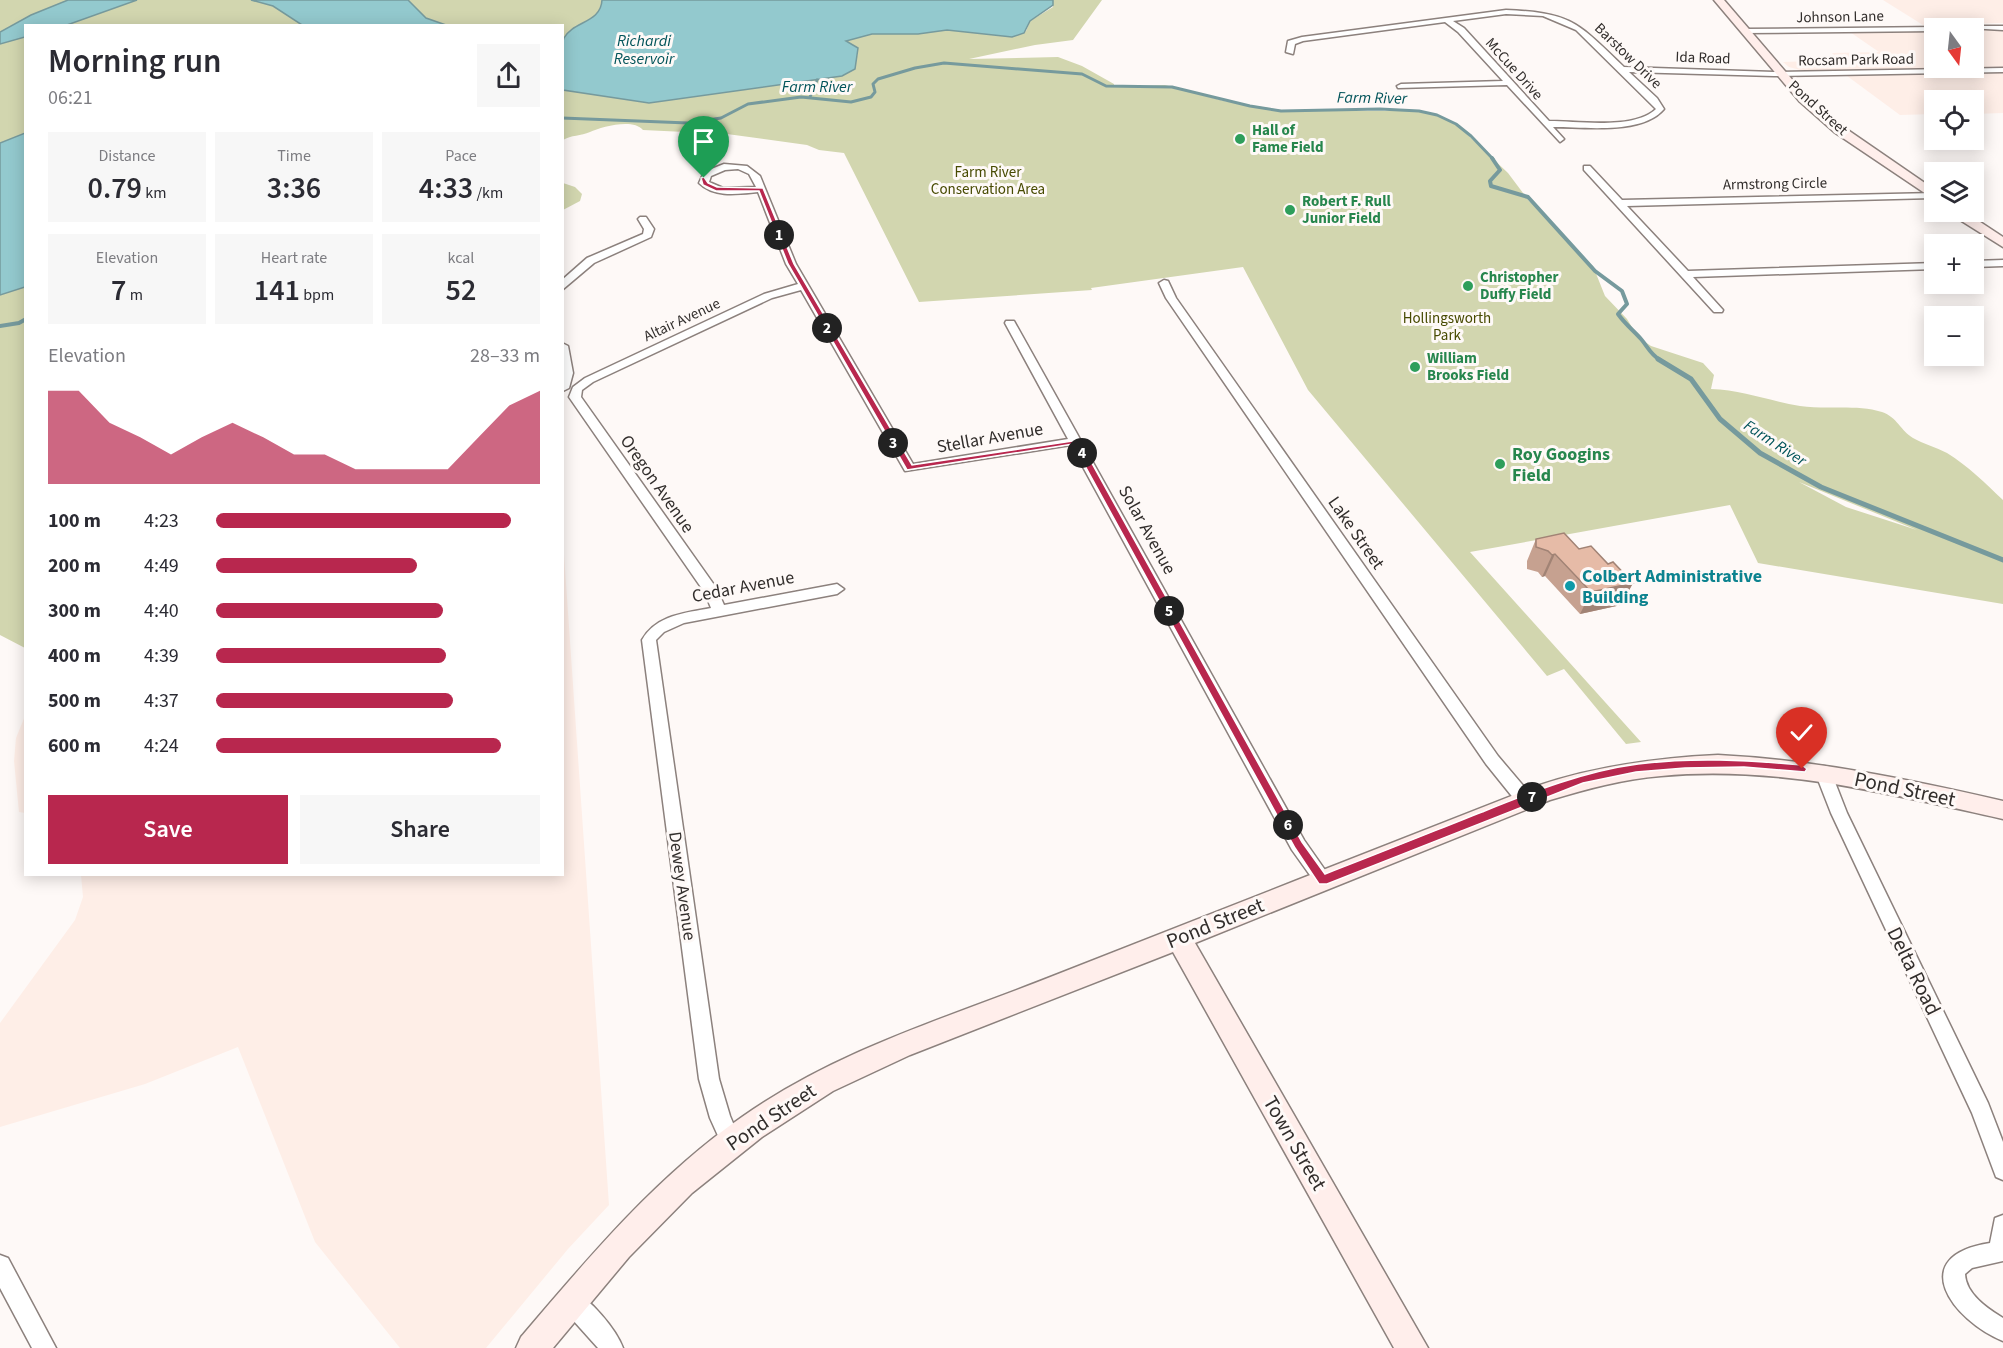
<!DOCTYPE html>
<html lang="en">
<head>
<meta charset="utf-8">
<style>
  :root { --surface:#fff; --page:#f7f7f7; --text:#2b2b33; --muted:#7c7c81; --accent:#b8274e }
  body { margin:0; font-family:"Source Sans 3",sans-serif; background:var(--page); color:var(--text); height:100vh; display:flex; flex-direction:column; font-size:22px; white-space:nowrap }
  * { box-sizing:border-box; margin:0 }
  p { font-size:20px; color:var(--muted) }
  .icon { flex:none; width:33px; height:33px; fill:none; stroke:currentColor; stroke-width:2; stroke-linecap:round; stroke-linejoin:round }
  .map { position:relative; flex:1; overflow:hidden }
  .drawer { position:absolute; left:24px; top:24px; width:540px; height:852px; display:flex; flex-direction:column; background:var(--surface); border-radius:0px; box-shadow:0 3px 15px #0003 }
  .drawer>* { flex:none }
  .needle { width:39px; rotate:165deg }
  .tools { position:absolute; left:1924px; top:18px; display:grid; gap:12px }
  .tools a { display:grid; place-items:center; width:60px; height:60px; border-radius:0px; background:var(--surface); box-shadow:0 3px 15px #0003; font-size:30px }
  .pin { position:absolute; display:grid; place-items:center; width:51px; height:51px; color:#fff; margin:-62px -26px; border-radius:50% 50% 50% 0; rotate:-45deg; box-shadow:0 0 6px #0007 }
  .pin .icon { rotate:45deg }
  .km { position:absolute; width:30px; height:30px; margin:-15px; border-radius:50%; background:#222; color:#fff; font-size:16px; line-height:30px; text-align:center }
  .round { display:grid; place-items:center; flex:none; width:63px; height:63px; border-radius:0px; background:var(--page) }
  .headline { display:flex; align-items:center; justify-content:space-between; height:102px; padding:0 24px }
  h1 { font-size:33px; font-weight:600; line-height:45px }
  .stats { display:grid; grid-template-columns:repeat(3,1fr); gap:9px; height:102px; padding:6px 24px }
  .stats div { display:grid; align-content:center; border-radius:0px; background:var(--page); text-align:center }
  .stats b { font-size:30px; font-weight:600 }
  .stats small { font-size:16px; font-weight:400 }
  .stats p { font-size:16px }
  .chart { height:168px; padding:12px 24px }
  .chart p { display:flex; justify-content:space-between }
  .chart svg { width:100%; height:108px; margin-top:6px; fill:var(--accent); opacity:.7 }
  .cta { display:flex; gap:12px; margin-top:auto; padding:12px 24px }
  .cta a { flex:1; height:69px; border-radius:0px; background:var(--accent); color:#fff; font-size:24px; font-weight:600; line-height:69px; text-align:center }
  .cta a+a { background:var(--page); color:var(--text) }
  ul { padding:0 24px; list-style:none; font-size:20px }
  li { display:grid; grid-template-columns:96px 72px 1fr; align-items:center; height:45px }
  li i { height:15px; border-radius:8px; background:var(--accent) }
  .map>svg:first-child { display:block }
  .built { fill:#feeee7 }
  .green { fill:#d2d6af; fill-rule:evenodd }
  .water { fill:#93c9ce; stroke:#769a9d; stroke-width:1.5 }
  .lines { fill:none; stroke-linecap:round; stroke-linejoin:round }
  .stream-far2 { stroke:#769a9d; stroke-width:3 }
  .stream-far1 { stroke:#769a9d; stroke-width:4 }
  .stream { stroke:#769a9d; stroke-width:5 }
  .street-casing { stroke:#8c817d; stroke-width:3 }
  .secondary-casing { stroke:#8c817d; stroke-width:3 }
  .street { fill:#fff; fill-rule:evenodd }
  .secondary { fill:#ffeeeb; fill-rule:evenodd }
  .wall { fill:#c6a190 }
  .shaded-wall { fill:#a18375 }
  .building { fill:#e6bba7; stroke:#a18375; stroke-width:1.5 }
  .route { fill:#b8274e; stroke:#fff; stroke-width:1.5 }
  .leisure-dot { fill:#2e9e5b; stroke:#fef9f7; stroke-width:2 }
  .culture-dot { fill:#0f9aa8; stroke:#fef9f7; stroke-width:2 }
  .labels { text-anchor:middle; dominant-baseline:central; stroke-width:6; stroke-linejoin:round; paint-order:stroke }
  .far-street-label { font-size:15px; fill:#322e2c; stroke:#fef9f7 }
  .far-leisure-label { font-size:15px; font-weight:bold; fill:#27864d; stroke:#fef9f7; text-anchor:start }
  .far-park-label { font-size:15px; fill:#474a01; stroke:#fef9f7 }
  .far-water-label { font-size:16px; font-style:italic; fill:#005359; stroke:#fef9f7 }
  .street-label { font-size:18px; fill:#322e2c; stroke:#fef9f7 }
  .leisure-label { font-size:18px; font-weight:bold; fill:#27864d; stroke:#fef9f7; text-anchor:start }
  .culture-label { font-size:18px; font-weight:bold; fill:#0d838f; stroke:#fef9f7; text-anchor:start }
  .near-street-label { font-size:21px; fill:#322e2c; stroke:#fef9f7 }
</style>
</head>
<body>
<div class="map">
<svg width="2003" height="1348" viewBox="0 0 2003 1348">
  <rect width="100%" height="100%" fill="#fef9f7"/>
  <g class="built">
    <path d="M1883,0H2003V23L1923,25Z"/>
    <path d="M1935,30V68H1974V30H2003V113L1974,114V100H1935V114L1900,115L1839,70H1800L1789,67L1783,62L1839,60L1832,53L1879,52L1850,32Z"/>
    <path d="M563,540L609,1205L568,1249L486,1348H400L315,1242L238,1047L145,1084L0,1127V1023L75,920L83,897L81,875L562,874Z"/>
    <path d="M25,716V813L19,812L14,761L16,738Z"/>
  </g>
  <g class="green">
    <path d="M0,0H602C601,22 573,24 563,41L562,26H26L25,648L0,635Z"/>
    <path d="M1053,0H1102L1073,40L1035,45L969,59L1058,57L1082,66L1114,84V87L1165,85L1224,101L1288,111H1421L1439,116L1455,123L1508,173L1529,201L1557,227L1575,251L1593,266L1605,296L1627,319L1638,337L1651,346L1703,363L1714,375L1711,389C1742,390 1770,401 1800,406C1827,410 1856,404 1882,412C1897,417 1901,431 1913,438C1923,444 1936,447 1947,453C1968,466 1985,483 2003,500V604L1758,563L1730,505L1470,552L1641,742L1626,744L1564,669L1547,676L1308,390L1243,267L1091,288L1092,290L919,302L844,153L819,150L807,145L727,134L643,130C633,118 601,127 590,132C581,136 571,135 563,140V90L649,103L835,77C852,73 857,65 858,48L845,41L848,40L872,34H918L947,30L1012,37L1026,31L1030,21L1053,7ZM1799,482L1917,530L1846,507Z"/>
    <path d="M563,183L575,187L582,194L580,201L563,210Z"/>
  </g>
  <g class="water">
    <path d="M68,0H137L67,25L26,26L25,37L0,44V32L31,15Z"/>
    <path d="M251,0H408L426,18L446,25H302L273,6Z"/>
    <path d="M602,0H1053V5L1030,21L1024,33L1012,37L947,30L918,34H872L846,41L858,48L855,69L842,76L649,103L563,90C562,78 559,48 564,38C573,21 601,23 602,0Z"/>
    <path d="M25,133V287L0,295V143Z"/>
  </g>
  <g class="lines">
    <g class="stream-far2">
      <path d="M810,97L817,80"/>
      <path d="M562,118L688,123L721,118L748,104L801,97L851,102L871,97L875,92L873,84L878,79L915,68L944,63L1082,74L1106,86L1172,87L1250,106L1281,111L1380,109L1419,111L1437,115L1456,124L1471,136L1493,159"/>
    </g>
    <g class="stream-far1">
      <path d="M1492,158L1500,170L1490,181L1491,186L1528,197L1595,271L1622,291L1627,304L1618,314C1625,324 1633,330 1641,339C1648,347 1650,354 1660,360"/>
      <path d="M0,326L19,323L26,319"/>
    </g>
    <path class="stream" d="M1658,359L1691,379L1720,419L1760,453L1821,487L2003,560"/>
    <defs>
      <g id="street">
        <path d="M1506,10C1572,13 1577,22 1624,67L1774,72L2003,68V72L1774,76L1629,72L1657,98L1664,109C1642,135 1585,127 1553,127L1564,139L1560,142L1507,85L1398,88L1397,86L1401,84L1503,81L1458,32L1445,22L1303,41L1295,44L1293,54L1286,52L1288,41L1302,37ZM1506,14L1543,16L1576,30L1656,109C1634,130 1578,121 1549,121L1464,28L1453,21Z"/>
        <path d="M1971,26H2003V30L1968,28Z"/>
        <path d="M1938,27L1935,31L1745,33L1741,31L1745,29Z"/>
        <path d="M724,164L747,166L760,176L796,264L913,464L1068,439L1005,323L1006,321H1014L1304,840L1332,880L1329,885L1323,887L1317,885L1292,850L1071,445L905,471L801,290L772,298L593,382L582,390L581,397L717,589L724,605L837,584L844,589L837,594L684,623L664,632L656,640L719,1079L730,1116L741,1142L738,1149L731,1152L724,1149L710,1118L699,1079L642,640C656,615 685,613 711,608L705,593L569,397L573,387L585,378L764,294L798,284L786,264L758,192C738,194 714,198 699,183L704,172ZM738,169L749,174L756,187L723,188L709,182L711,176L725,170Z"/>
        <path d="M1584,166H1590L1622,200L1935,193L1933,198L1627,206L1688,271L1935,263V269L1693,277L1723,310L1722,312H1714L1584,170Z"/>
        <path d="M640,217H646L654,229L651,237L594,263L562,290V280L587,258L643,234L644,229L638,219Z"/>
        <path d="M2003,260V266L1974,267V261Z"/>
        <path d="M1164,280L1168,281L1176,298L1498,756L1531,795L1533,800L1531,805L1525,807L1519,805L1486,764L1166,298L1159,283Z"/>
        <path d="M562,343L568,346L573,373L569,388L563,391Z"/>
        <path d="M1823,766L1829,767L1831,772L1847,813L1988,1103L2003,1142V1180L1996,1177L1972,1113L1831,813L1815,772L1817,767Z"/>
        <path d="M2003,1215V1261L1972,1268L1965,1274C1966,1294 1987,1308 2003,1318V1341C1952,1320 1905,1256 1990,1243L1995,1218Z"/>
        <path d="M0,1255L8,1258L56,1348H32L0,1288Z"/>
        <path d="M571,1290C590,1298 616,1329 623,1348H598L563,1309L560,1301L563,1293Z"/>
      </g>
      <g id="secondary">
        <path d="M1714,0H1724L1808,98L1842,126L1935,190V200L1834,132L1800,102Z"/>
        <path d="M1951,212H1965L2003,237V247L1952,215Z"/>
        <path d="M1718,755C1815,760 1908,779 2003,801V819C1891,794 1777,765 1661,776C1623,779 1587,789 1550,800L1195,943L1428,1348H1394L1173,952L910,1055L833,1091L762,1137L692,1193L629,1257L553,1348H516L521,1337C589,1257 656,1177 742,1117C837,1050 947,1018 1053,976C1214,913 1376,849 1537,786C1596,766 1655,758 1718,755Z"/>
      </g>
    </defs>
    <use href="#street" class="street-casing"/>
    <use href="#secondary" class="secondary-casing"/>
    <use href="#street" class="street"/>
    <use href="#secondary" class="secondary"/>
  </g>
  <path class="wall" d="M1536,539L1579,549L1608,564L1633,583L1621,605L1580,614L1545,576L1542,577L1538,572L1527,569V561Z"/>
  <g class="shaded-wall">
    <path d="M1555,554L1545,576L1542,577L1552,555Z"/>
    <path d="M1633,583L1621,605L1580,614L1591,592Z"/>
  </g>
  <path class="building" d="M1564,533L1579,549L1591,546L1608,564L1613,562L1633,583L1591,592L1555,554L1552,555L1548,551L1536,547V539Z"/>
  <path class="route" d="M704,177L708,183L717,187L763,188L794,264L912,465L1079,440L1302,842L1325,874C1377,854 1429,833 1482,812C1532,792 1584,771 1638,764C1693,757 1747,760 1802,765L1807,769L1805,772L1744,767L1685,768L1636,772L1583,783L1327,884H1319L1295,848L1073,444L907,470L788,264L759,191H716L703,185L701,178Z"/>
  <g class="leisure-dot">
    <circle cx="1240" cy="139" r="6"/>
    <circle cx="1290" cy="210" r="6"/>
    <circle cx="1468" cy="286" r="6"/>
    <circle cx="1415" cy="367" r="6"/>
    <circle cx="1500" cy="464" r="6"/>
  </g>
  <circle class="culture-dot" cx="1570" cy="586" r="6"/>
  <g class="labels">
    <g class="far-street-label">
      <text transform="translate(1840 17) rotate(-1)">Johnson Lane</text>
      <text transform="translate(1628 56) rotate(44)">Barstow Drive</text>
      <text transform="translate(1703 58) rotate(2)">Ida Road</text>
      <text transform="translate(1856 60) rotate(-1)">Rocsam Park Road</text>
      <text transform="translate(1514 69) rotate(48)">McCue Drive</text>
      <text transform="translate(1818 108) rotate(42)">Pond Street</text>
      <text transform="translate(1775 184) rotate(-1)">Armstrong Circle</text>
      <text transform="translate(682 320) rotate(-25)">Altair Avenue</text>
    </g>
    <g class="far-leisure-label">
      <text x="1252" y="130">Hall of<tspan x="1252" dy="17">Fame Field</tspan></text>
      <text x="1302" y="201">Robert F. Rull<tspan x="1302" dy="17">Junior Field</tspan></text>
      <text x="1480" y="277">Christopher<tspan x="1480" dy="17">Duffy Field</tspan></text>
      <text x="1427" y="358">William<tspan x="1427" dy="17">Brooks Field</tspan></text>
    </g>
    <g class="far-park-label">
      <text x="988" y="172">Farm River<tspan x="988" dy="17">Conservation Area</tspan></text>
      <text x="1447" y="318">Hollingsworth<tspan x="1447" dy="17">Park</tspan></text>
    </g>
    <g class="far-water-label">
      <text x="644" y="41">Richardi<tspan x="644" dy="18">Reservoir</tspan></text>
      <text x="817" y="87">Farm River</text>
      <text transform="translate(1372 98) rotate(1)">Farm River</text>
      <text transform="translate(1775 443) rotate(33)">Farm River</text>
    </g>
    <g class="street-label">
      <text transform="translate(990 438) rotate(-10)">Stellar Avenue</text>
      <text transform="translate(657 484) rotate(55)">Oregon Avenue</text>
      <text transform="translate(1147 530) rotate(61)">Solar Avenue</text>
      <text transform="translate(1356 533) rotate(55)">Lake Street</text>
      <text transform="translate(743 587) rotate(-11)">Cedar Avenue</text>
      <text transform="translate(682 886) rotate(82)">Dewey Avenue</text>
    </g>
    <g class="leisure-label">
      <text x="1512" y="454">Roy Googins<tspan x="1512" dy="21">Field</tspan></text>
    </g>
    <g class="culture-label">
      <text x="1582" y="576">Colbert Administrative<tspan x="1582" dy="21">Building</tspan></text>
    </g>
    <g class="near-street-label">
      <text transform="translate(1905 789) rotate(12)">Pond Street</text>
      <text transform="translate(1215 923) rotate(-22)">Pond Street</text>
      <text transform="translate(1914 971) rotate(64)">Delta Road</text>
      <text transform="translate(771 1117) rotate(-34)">Pond Street</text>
      <text transform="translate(1295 1143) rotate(60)">Town Street</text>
    </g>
  </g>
</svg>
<div class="tools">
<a><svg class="needle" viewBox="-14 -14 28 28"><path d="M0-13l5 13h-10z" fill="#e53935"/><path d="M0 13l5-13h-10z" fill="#7c7c81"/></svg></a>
<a><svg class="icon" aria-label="locate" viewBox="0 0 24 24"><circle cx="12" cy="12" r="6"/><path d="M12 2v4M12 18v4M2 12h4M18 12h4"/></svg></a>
<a><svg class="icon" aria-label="layers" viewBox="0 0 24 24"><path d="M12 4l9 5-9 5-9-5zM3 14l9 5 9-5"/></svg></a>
<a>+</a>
<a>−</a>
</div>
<div class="pin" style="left:704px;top:178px;background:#1e9e55"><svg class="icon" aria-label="arrive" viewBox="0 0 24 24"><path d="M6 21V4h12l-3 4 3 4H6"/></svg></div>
<div class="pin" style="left:1802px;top:769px;background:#d93025"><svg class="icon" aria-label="check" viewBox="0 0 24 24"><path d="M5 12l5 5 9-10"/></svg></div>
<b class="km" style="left:779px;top:235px">1</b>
<b class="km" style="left:827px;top:328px">2</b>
<b class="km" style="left:893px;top:443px">3</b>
<b class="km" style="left:1082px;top:453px">4</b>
<b class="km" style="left:1169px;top:611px">5</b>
<b class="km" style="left:1288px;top:825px">6</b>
<b class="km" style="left:1532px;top:797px">7</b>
<section class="drawer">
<div class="headline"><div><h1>Morning run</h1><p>06:21</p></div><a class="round"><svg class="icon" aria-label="share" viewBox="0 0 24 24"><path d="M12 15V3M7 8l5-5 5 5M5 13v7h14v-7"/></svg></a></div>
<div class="stats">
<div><p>Distance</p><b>0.79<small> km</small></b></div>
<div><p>Time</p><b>3:36</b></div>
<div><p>Pace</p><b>4:33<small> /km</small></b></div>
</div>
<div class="stats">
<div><p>Elevation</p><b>7<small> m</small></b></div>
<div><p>Heart rate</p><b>141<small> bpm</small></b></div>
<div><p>kcal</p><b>52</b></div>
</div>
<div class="chart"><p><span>Elevation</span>28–33 m</p>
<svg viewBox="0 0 160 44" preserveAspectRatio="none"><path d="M0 44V6L10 6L20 19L30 25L40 32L50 25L60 19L70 25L80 32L90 32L100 38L110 38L120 38L130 38L140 25L150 12L160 6V44z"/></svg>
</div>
<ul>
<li><b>100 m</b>4:23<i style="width:91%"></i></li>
<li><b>200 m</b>4:49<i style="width:62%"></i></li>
<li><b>300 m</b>4:40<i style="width:70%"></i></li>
<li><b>400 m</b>4:39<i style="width:71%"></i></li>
<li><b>500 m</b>4:37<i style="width:73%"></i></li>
<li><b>600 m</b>4:24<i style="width:88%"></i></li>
</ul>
<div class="cta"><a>Save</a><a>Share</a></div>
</section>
</div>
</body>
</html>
